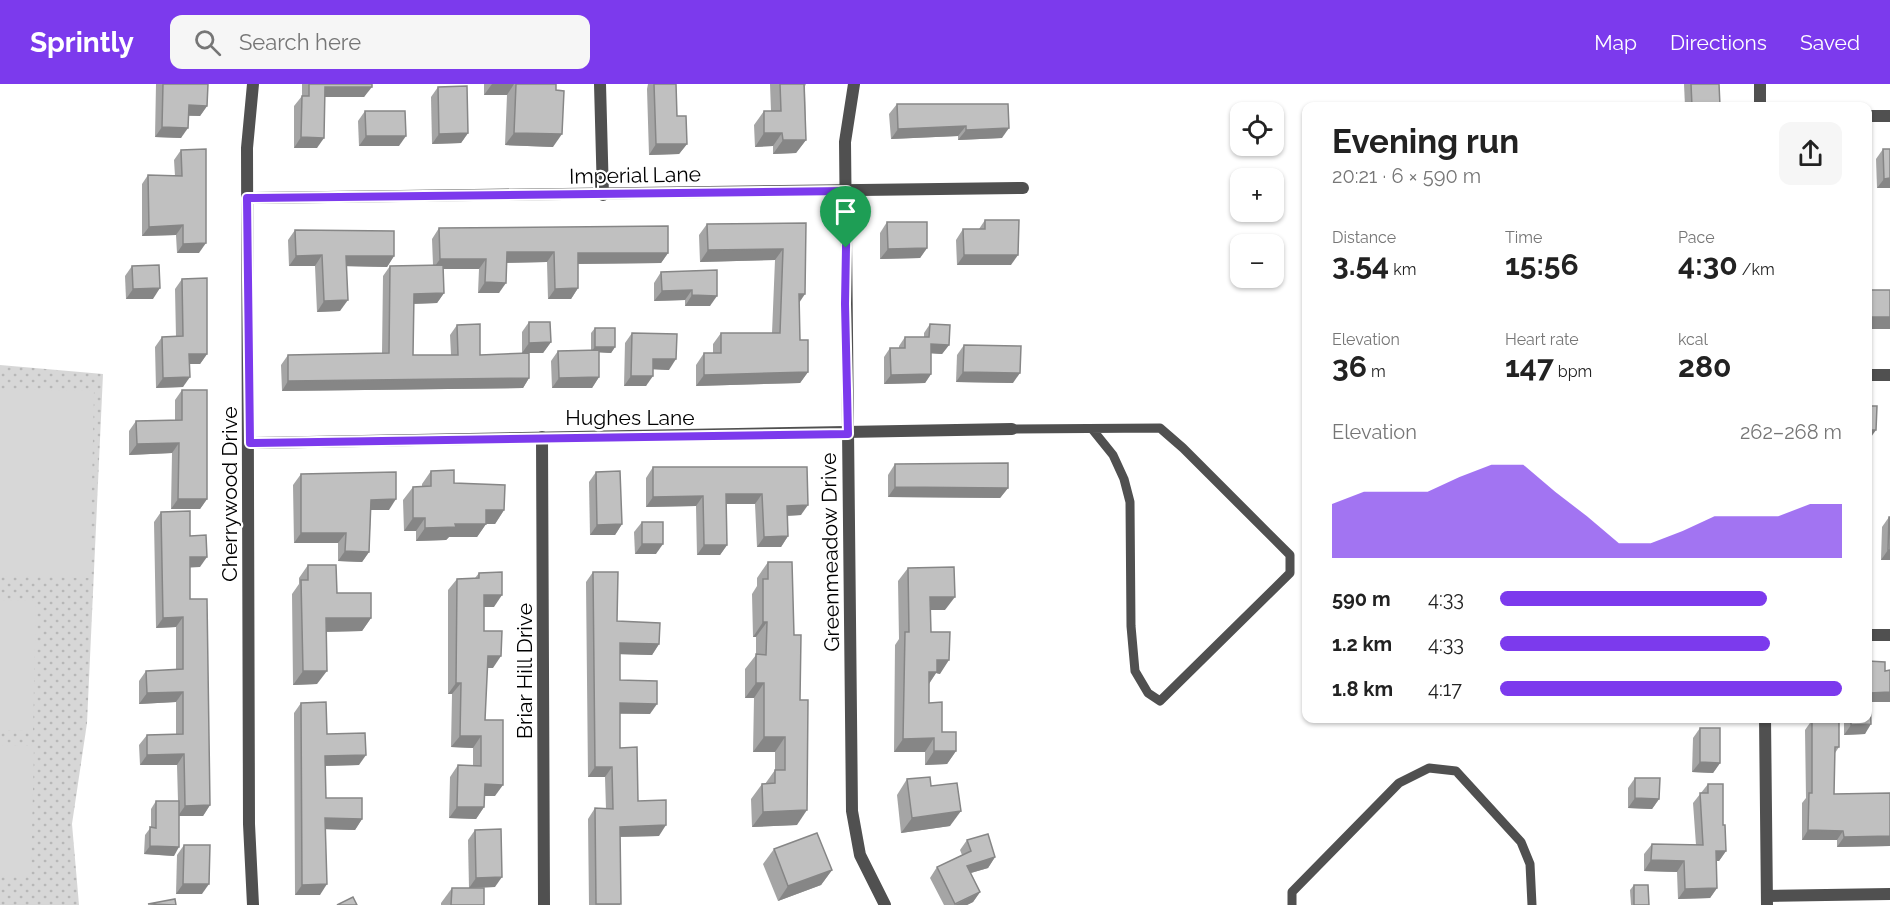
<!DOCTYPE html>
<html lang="en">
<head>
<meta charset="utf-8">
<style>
  :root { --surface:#fff; --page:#f6f6f6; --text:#222; --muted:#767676; --accent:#7c3aed }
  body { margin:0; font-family:Raleway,sans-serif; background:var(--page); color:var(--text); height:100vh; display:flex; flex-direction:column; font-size:22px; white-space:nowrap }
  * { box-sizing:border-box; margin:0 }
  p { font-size:20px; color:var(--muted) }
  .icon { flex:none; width:33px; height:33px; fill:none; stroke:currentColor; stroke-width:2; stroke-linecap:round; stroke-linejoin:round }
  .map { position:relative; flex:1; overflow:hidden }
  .panel { position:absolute; left:1302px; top:18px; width:570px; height:621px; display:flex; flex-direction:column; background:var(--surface); border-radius:12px; box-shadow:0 2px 4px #0004 }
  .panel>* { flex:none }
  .fabs { position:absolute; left:1230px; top:18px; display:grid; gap:12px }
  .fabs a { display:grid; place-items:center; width:54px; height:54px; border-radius:12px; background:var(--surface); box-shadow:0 2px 4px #0004; font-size:30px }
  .pin { position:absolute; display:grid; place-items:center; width:51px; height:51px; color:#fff; margin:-62px -26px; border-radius:50% 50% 50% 0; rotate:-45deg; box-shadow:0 0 6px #0007 }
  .pin .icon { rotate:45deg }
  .round { display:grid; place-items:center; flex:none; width:63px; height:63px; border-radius:12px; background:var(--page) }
  .overview { display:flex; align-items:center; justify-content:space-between; height:102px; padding:0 30px }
  h1 { font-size:33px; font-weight:700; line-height:45px }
  .stats { display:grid; grid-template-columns:repeat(3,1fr); gap:9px; height:102px; padding:6px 30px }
  .stats div { display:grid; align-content:center }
  .stats b { font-size:30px; font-weight:700 }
  .stats small { font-size:16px; font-weight:400 }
  .stats p { font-size:16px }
  .chart { height:168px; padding:12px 30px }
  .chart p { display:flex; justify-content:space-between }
  .chart svg { width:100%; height:108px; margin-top:6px; fill:var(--accent); opacity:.7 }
  ul { padding:0 30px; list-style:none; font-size:20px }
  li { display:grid; grid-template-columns:96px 72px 1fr; align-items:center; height:45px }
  li i { height:15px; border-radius:8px; background:var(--accent) }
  header { display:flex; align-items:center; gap:36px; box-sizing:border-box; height:84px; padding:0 30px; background:var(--accent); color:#fff }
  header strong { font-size:28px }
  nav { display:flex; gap:33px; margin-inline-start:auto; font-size:21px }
  .search { width:420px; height:54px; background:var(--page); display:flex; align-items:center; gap:15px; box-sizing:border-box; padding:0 21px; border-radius:12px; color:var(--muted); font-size:22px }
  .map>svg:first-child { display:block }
  .grass { fill:url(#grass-dots) }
  .pitch { fill:#d7d7d7 }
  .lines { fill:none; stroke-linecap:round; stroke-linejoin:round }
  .service { stroke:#505050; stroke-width:9 }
  .minor { stroke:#505050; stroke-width:12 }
  .wall { fill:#a5a5a5 }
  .shaded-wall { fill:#868686 }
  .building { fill:#c0c0c0; stroke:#868686; stroke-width:1.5 }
  .route-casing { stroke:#fff; stroke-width:12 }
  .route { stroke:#7c3aed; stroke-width:8 }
  .labels { text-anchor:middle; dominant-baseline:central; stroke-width:4.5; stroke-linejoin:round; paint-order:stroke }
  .street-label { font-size:21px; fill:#000; stroke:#fff }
</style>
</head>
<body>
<header>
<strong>Sprintly</strong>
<div class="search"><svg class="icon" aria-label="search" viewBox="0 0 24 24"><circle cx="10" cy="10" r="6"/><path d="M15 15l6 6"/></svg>Search here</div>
<nav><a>Map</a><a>Directions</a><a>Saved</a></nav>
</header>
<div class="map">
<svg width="1890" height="821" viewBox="0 0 1890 821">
  <defs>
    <pattern id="grass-dots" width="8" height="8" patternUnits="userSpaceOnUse" patternTransform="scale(1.5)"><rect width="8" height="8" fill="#d7d7d7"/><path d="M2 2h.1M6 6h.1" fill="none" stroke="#b7b7b7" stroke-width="1.8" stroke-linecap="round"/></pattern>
  </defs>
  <rect width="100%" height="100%" fill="#fff"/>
  <path class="grass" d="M0,281L103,290L87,639L72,740L79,821H0Z"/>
  <g class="pitch">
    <path d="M0,305L94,307L90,494L0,492Z"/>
    <path d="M0,516L36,517L33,647L0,646Z"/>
    <path d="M0,661L34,662L31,793L0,792Z"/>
  </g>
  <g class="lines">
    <g class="service">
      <path d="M1012,345L1160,344L1183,364L1290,471V489L1160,617L1148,609L1135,587L1131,542L1130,418L1124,395L1113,371L1092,345"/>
      <path d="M1292,821V808L1399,699L1429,684L1456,687L1521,758L1530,780L1532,821"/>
    </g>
    <g class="minor">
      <path d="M600,0L603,111"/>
      <path d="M854,0L845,58L852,727L860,771L885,821"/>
      <path d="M1760,0V22"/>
      <path d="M1868,32H1890"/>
      <path d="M247,114L1023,104"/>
      <path d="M1868,291H1890"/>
      <path d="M542,353L544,821"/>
      <path d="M250,359L1012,345"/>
      <path d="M1868,551H1890"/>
      <path d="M1765,634L1767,821"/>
      <path d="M1767,812L1890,810"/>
      <path d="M253,821L249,740L247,64L253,0"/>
    </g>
  </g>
  <g class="wall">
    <path d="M156,0H208L207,22L200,32H189L181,54L155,53Z"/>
    <path d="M302,0H372L364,13H325L317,64H294V22L302,12Z"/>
    <path d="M484,0H556L553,63L505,61L507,11H484Z"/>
    <path d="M648,0H676L677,32L687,60L679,70L649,71L647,5Z"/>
    <path d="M770,0H806L805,2L806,56L796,69L773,70V62L755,63L754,41L764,27H771Z"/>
    <path d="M1684,0H1719L1720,22H1685Z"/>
    <path d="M438,3L468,49L461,59L432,60L431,13Z"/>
    <path d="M897,20L1002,54L958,56V52L891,55L889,30Z"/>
    <path d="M365,27L399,62H359L358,37Z"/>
    <path d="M1883,65L1890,104H1877L1876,75Z"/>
    <path d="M181,66L199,169H177L176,151L142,152V100L148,91L175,92L174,76Z"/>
    <path d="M985,136L1011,181H957L956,156L963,145H979Z"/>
    <path d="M887,138L927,164L920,174L880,175V149Z"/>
    <path d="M806,139L799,218L800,256L808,288L800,299L696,302V281L704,269H713V260L721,249H772L775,176L700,178L699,151L707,140Z"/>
    <path d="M439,144L668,169L661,179L578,180V204L571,215H548L547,178L507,179L499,209H478L479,185H443L444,209L437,219L414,220L413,271H451L450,251L457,241L480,271L529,294L523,304L282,307L281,281L288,271L382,269L383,192L390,182L433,181L432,155Z"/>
    <path d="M295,146L394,172L387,183L346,182L340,227L317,228L315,182H289L288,156Z"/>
    <path d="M132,182L153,215H126L125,192Z"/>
    <path d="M717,186L710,222H685V216L654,217V199L661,188Z"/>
    <path d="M182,195L207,270L200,280H189L183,303L156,304L155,263L162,253H176L175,205Z"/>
    <path d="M529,238L551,258L543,269H522V248Z"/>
    <path d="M930,240L949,261L942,270L931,269V290L925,299L884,300V273L890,264H899V262L905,253H924V249Z"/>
    <path d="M595,244L615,263L611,269L599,268V293L592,304H552L551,277L558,267L591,266V249Z"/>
    <path d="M632,249L669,286L653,285L646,302H624L625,259Z"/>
    <path d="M964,261L1013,299L956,298L957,271Z"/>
    <path d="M182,306L207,415L200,425H171L172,369L129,371V347L136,337L175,336V316Z"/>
    <path d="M895,380L1008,404L1000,414L888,413V391Z"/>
    <path d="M653,383H807L801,431L788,432V452L781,463H757L755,420H726L727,461L720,471H697L696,422L646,423V394Z"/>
    <path d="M431,387L504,426L495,440H486L477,453H449L446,456L416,457V447H404L403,416L413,403H422V400Z"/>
    <path d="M596,388L622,440L615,451H590L589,398Z"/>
    <path d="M301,390L389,426H371L369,468L362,478L338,477V459H294L293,401Z"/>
    <path d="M161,428L190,452L200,483H190V515L210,721L203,732H179L174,772L144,770L145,751L151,743V725L156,717H178L177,681H140L139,661L147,651L176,650V618L139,620V597L146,587L176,586V543L156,544L154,438Z"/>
    <path d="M1889,433H1890V476H1881L1882,443Z"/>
    <path d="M642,438L656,470H635L634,448Z"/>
    <path d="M768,478L797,741L752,743L751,715L762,700H765L775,686V668H753L754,614H745V585L756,571V553H753L752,510L757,502V494Z"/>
    <path d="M308,481L337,509L371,534L362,547L326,548L317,600L293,601L292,510L299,500V494Z"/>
    <path d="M908,484L945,526H930L931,548L940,590L936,589L929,600V619L942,648L956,667L947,680L925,681V668H894L895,561L899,555L898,497Z"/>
    <path d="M593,488L617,537L659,560L652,571L620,570V596L650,630H620V664L638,717L659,752L620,753V821H589L588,735L595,724L606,725L605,693H588L586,498Z"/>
    <path d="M479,489L494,523H484V547L493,584H487L485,636L495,712H485L484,723L476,735L449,734L450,693L458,681H473V664L451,663L452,610H448V506L457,495L475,494Z"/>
    <path d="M1868,577L1885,587L1890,618H1870L1865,650L1844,651V634H1868Z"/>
    <path d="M301,619L327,650L359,681L326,682V714L362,735L355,746L326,745L320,811H295L294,629Z"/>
    <path d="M1812,636L1839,663L1835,669L1834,710L1890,709V762L1837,763V756H1802V719L1806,714L1805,646Z"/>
    <path d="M1700,644L1720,679L1713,689L1692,688L1693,654Z"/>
    <path d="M1635,694L1659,715L1652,725L1628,724V704Z"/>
    <path d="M907,695L931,702L950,742L901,749L897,711Z"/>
    <path d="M1708,700L1723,741L1726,767L1719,777H1717V804L1710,814L1678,815L1677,788L1644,787V770L1652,760L1696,761L1693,719Z"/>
    <path d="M475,746L495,803L469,804L468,756Z"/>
    <path d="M967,756L995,773L988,784L971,789L980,808L973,818L967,821H944L930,794L937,783L962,771L960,766Z"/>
    <path d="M184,761L202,810H176L177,771Z"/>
    <path d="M774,765L832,786L821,801L778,817L763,780Z"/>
    <path d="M1634,801L1649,821H1631L1630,806Z"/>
    <path d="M452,804L484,821H441V819Z"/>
  </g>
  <g class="shaded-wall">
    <path d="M492,0H514L507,11H484Z"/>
    <path d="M325,3H372L364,13H318Z"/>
    <path d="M189,21L207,22L200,32L182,31Z"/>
    <path d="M966,42L958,52L891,55L898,45Z"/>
    <path d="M162,43L188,44L181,54L155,53Z"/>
    <path d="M1009,44L1002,54L958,56L966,46Z"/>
    <path d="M468,49L461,59L432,60L439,50Z"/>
    <path d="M514,49L562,50L553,63L505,61Z"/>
    <path d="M764,49H782L773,62L755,63Z"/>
    <path d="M366,52H406L399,62H359Z"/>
    <path d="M301,53L324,54L317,64H294Z"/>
    <path d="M783,56H806L796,69L773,70Z"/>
    <path d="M656,60H687L679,70L649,71Z"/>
    <path d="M1890,94V104H1877L1884,95Z"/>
    <path d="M183,141L176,151L142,152L149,143Z"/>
    <path d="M206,159L199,169H177L183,160Z"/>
    <path d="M927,164L920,174L880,175L888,165Z"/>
    <path d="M783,165L775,176L700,178L708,166Z"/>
    <path d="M507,168H554L547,178L500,179Z"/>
    <path d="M578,169H668L661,179L571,180Z"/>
    <path d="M322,171L315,182H289L296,172Z"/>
    <path d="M964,171H1018L1011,181H957Z"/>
    <path d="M346,172H394L387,183L339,182Z"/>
    <path d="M440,175H486L479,185H433Z"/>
    <path d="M485,198L506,199L499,209H478Z"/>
    <path d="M160,204L153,215H126L133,205Z"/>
    <path d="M578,204L571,215H548L555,205Z"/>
    <path d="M692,206L685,216L654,217L662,207Z"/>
    <path d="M444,209L437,219L407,220L414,210Z"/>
    <path d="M799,210H805L797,222Z"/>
    <path d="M692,211L717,212L710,222H685Z"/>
    <path d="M348,216L340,227L317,228L324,217Z"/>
    <rect x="1868" y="233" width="22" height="12"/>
    <path d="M551,258L543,269H522L529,259Z"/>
    <path d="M931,260L949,261L942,270L924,269Z"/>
    <path d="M595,263H615L611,269L591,268Z"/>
    <path d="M189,270H207L200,280H182Z"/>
    <path d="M653,275H676L669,286L646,285Z"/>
    <path d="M808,288L800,299L696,302L704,291Z"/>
    <path d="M963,288L1020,289L1013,299L956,298Z"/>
    <path d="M931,290L925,299L884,300L891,291Z"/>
    <path d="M631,292H653L646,302H624Z"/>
    <path d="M190,293L183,303L156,304L163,294Z"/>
    <path d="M599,293L592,304H552L559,294Z"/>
    <path d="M529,294L523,304L282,307L288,297Z"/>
    <path d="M1868,346H1876L1869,356H1868Z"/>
    <path d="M179,359L172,369L129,371L137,360Z"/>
    <path d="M895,403L1008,404L1000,414L888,413Z"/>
    <path d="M726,410H762L755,420H719Z"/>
    <path d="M703,412L696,422L646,423L653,413Z"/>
    <path d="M178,415H207L200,425H171Z"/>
    <path d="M396,415L389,426H364L371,416Z"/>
    <path d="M808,421L801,431L780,432L787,422Z"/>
    <path d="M486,426H504L495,440H477Z"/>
    <path d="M413,434H425L416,447H404Z"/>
    <path d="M455,440H486L477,453H449L446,456L416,457L425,444Z"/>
    <path d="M622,440L615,451H590L597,441Z"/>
    <path d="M301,449H346L338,459H294Z"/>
    <path d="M788,452L781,463H757L764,453Z"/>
    <path d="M642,460H663L656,470H635Z"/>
    <path d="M704,461H727L720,471H697Z"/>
    <path d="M1888,466H1890V476H1881Z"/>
    <path d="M345,467L369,468L362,478L338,477Z"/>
    <path d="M190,473H207L200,483L182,484Z"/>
    <path d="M484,511H502L494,523H476Z"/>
    <path d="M930,513H955L945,526H921Z"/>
    <path d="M183,533L176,543L156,544L163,534Z"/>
    <path d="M326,534H371L362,547L316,548Z"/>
    <path d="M763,538H767L756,553H753Z"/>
    <path d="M620,559L659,560L652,571L613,570Z"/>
    <path d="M488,572H501L493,584H480Z"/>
    <path d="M937,576H949L940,590L936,589L928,601H919Z"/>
    <path d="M303,587H327L317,600L293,601Z"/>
    <path d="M456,599H461L452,610H448Z"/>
    <path d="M756,599H764L754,614H745Z"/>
    <path d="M183,608L176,618L139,620L147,609Z"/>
    <path d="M1890,608V618H1868L1870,609Z"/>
    <path d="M620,619L657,620L650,630L613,629Z"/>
    <path d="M1871,640L1865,650L1844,651L1851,641Z"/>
    <path d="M460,652H481L473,664L451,663Z"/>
    <path d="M764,653H785L775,668H753Z"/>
    <path d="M934,654L925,668H894L903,655Z"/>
    <path d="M934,667H956L947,680L925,681Z"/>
    <path d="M184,670L177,681H140L147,671Z"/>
    <path d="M366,671L359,681L318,682L325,672Z"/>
    <path d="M1700,678L1720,679L1713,689L1692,688Z"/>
    <path d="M595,683H612L605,693H588Z"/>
    <path d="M485,700L503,701L495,712H477Z"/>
    <path d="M1635,714L1659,715L1652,725L1628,724Z"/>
    <path d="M210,721L203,732H178L185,722Z"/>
    <path d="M457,723H484L476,735L449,734Z"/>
    <path d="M807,726L797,741L752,743L763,728Z"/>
    <path d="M961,727L950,742L901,749L912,734Z"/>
    <path d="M325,734L362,735L355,746L318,745Z"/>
    <path d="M666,741L659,752L612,753L620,743Z"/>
    <path d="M1808,746L1843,747L1837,756H1802Z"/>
    <path d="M1890,752V762L1837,763L1844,753Z"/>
    <path d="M150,762L179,763L174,772L144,770Z"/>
    <path d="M1716,767H1726L1719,777H1709Z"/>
    <path d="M995,773L988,784L960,792L967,782Z"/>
    <path d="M1651,776L1684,777L1677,788L1644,787Z"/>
    <path d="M832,786L821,801L778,817L788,802Z"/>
    <path d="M502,793L495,803L469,804L476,794Z"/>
    <path d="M183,800H209L202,810H176Z"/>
    <path d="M327,800L320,811H295L302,801Z"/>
    <path d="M1717,804L1710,814L1678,815L1685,805Z"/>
    <path d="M980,808L973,818L967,821H955Z"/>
  </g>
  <g class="building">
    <path d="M163,0H208L207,22L189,21L188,44L162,43Z"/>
    <path d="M309,0H372V3H325L324,54L301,53L302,12H309Z"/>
    <path d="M516,0H556V6L564,7L562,50L514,49Z"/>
    <path d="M654,0H676L677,32H686L687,60H656Z"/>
    <path d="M780,0H804L806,56H783L782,49H764V27H781Z"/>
    <path d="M1691,0H1719L1720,22H1692Z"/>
    <path d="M467,2L468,49L439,50L438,3Z"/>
    <path d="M897,20H1008L1009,44L966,46V42L898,45Z"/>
    <path d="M365,27H405L406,52H366Z"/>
    <path d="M206,65V159L183,160V141L149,143L148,91L182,92L181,66Z"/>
    <path d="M1883,65H1890V94L1884,95Z"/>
    <path d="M985,136H1019L1018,171H964L963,145H985Z"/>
    <path d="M887,138H927V164L888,165Z"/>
    <path d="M806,139L805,210H799L800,256H808V288L704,291V269H721V249H780L783,165L708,166L707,140Z"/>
    <path d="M668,142V169H578V204L555,205L554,168H507L506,199L485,198L486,175H440L439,144Z"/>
    <path d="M295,146L394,147V172H346L348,216L324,217L322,171L296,172Z"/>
    <path d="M1868,172L1869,206H1890V233H1868Z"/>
    <path d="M159,181L160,204L133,205L132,182Z"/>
    <path d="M443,181L444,209L414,210L413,271H458L457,241L480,240V271L529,269V294L288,297V271L389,269L390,182Z"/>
    <path d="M717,186V212L692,211V206L662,207L661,188Z"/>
    <path d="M207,194V270H189L190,293L163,294L162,253L183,252L182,195Z"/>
    <path d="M529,238H550L551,258L529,259Z"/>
    <path d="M930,240L950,241L949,261L931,260V290L891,291L890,264H905V253H929Z"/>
    <rect x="595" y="244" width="20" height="19"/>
    <path d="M632,249L677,250L676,275H653V292H631Z"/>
    <path d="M964,261L1021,262L1020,289L963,288Z"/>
    <path d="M599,266V293L559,294L558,267Z"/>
    <path d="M182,306H207V415H178L179,359L137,360L136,337L182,336Z"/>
    <path d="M1868,322H1877L1876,346H1868Z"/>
    <path d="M1008,379V404L895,403V380Z"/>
    <path d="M653,383H807L808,421L787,422L788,452L764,453L762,410H726L727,461H704L703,412L653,413Z"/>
    <path d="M454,386V399L505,401L504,426H486V440H455L456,443L425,444V434H413V403L431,402V387Z"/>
    <path d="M620,387L622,440L597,441L596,388Z"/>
    <path d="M396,388V415L371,416L369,468L345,467L346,449H301V390Z"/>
    <path d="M190,427V452L206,451L207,473H190V515H207L210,721L185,722L184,670L147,671V651L183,650V608L147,609L146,587L183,585V533L163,534L161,428Z"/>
    <path d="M1889,433H1890V466H1888Z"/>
    <rect x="642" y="438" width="21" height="22"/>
    <path d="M768,478H792L794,551H801L800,616H808L807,726L763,728L762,700L775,699V686H785V653H764V599H756V570L766,571L767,538H763V495H768Z"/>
    <path d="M308,481H336L337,509H371V534H326L327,587H303L301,496H308Z"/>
    <path d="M954,483L955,513H930L931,548H950L949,576H937V588H929V619L942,618V648H956V667H934V654L903,655L905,548H909L908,484Z"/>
    <path d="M502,488V511H484V547H502L501,572H488L485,636H503V701L485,700L484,723H457L458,681L481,682V652H460L461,599H456L457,495L479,494V489Z"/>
    <path d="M593,488H618L617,537L660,539L659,560L620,559V596L657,597V620L620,619V664L637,663L638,717L666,716V741L620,743L621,820H596L595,724L613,725L612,683H595Z"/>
    <path d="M1868,577L1885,578V587L1890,586V608L1870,609L1871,640L1851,641V634H1868Z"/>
    <path d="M326,618L327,650L365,649L366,671L325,672L326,714H362V735L325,734L327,800L302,801L301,619Z"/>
    <path d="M1812,636H1839V663H1835L1834,710L1890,709V752L1844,753L1843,747L1808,746L1809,709H1812Z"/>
    <path d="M1700,644H1720V679L1700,678Z"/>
    <path d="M930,693L931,702L957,699L961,727L912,734L907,695Z"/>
    <path d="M1635,694H1660L1659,715L1635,714Z"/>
    <path d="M1708,700H1723V741H1725L1726,767H1716L1717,804L1685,805L1684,777L1651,776L1652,760L1703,761L1700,709H1708Z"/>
    <path d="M156,717H179V763L150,762V743L156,744Z"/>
    <path d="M501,745L502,793L476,794L475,746Z"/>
    <path d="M817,749L832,786L788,802L774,765Z"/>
    <path d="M988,750L995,773L967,782L980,808L955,820L937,783L971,767L967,756Z"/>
    <path d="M184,761H210L209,800H183Z"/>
    <path d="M1634,801H1648L1649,821H1634Z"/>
    <path d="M452,804H484V821H451Z"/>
    <path d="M353,813L357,821H337Z"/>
    <path d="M175,815L176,821L148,820Z"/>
  </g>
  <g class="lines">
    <defs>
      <path id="route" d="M847,107L845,220L848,350L250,359L247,114Z"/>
    </defs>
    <use href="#route" class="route-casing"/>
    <use href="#route" class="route"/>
  </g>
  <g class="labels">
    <g class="street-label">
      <text transform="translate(635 91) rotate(-1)">Imperial Lane</text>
      <text x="630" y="333">Hughes Lane</text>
      <text transform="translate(229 410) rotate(-90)">Cherrywood Drive</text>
      <text transform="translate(830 468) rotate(-91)">Greenmeadow Drive</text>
      <text transform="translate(524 587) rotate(-90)">Briar Hill Drive</text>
    </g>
  </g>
</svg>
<div class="fabs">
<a><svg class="icon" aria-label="locate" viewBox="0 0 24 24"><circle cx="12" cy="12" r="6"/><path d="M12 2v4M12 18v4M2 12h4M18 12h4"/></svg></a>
<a>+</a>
<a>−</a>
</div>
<div class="pin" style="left:846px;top:164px;background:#1e9e55"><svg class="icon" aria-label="arrive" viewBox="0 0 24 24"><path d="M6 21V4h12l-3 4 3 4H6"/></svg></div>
<section class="panel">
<div class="overview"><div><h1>Evening run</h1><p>20:21 · 6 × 590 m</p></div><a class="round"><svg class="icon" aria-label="share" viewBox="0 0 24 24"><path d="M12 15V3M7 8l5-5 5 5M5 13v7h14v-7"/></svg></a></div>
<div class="stats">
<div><p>Distance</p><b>3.54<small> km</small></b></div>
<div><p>Time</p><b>15:56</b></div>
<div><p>Pace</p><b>4:30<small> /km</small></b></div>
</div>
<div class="stats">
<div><p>Elevation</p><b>36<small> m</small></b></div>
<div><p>Heart rate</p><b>147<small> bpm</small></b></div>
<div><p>kcal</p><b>280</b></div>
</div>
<div class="chart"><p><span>Elevation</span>262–268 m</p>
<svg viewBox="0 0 160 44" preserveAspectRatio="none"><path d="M0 44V22L10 17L20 17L30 17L40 11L50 6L60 6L70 17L80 27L90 38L100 38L110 33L120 27L130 27L140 27L150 22L160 22V44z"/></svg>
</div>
<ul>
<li><b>590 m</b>4:33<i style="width:78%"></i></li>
<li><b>1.2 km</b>4:33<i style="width:79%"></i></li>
<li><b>1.8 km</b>4:17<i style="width:100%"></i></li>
</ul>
</section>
</div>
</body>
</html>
